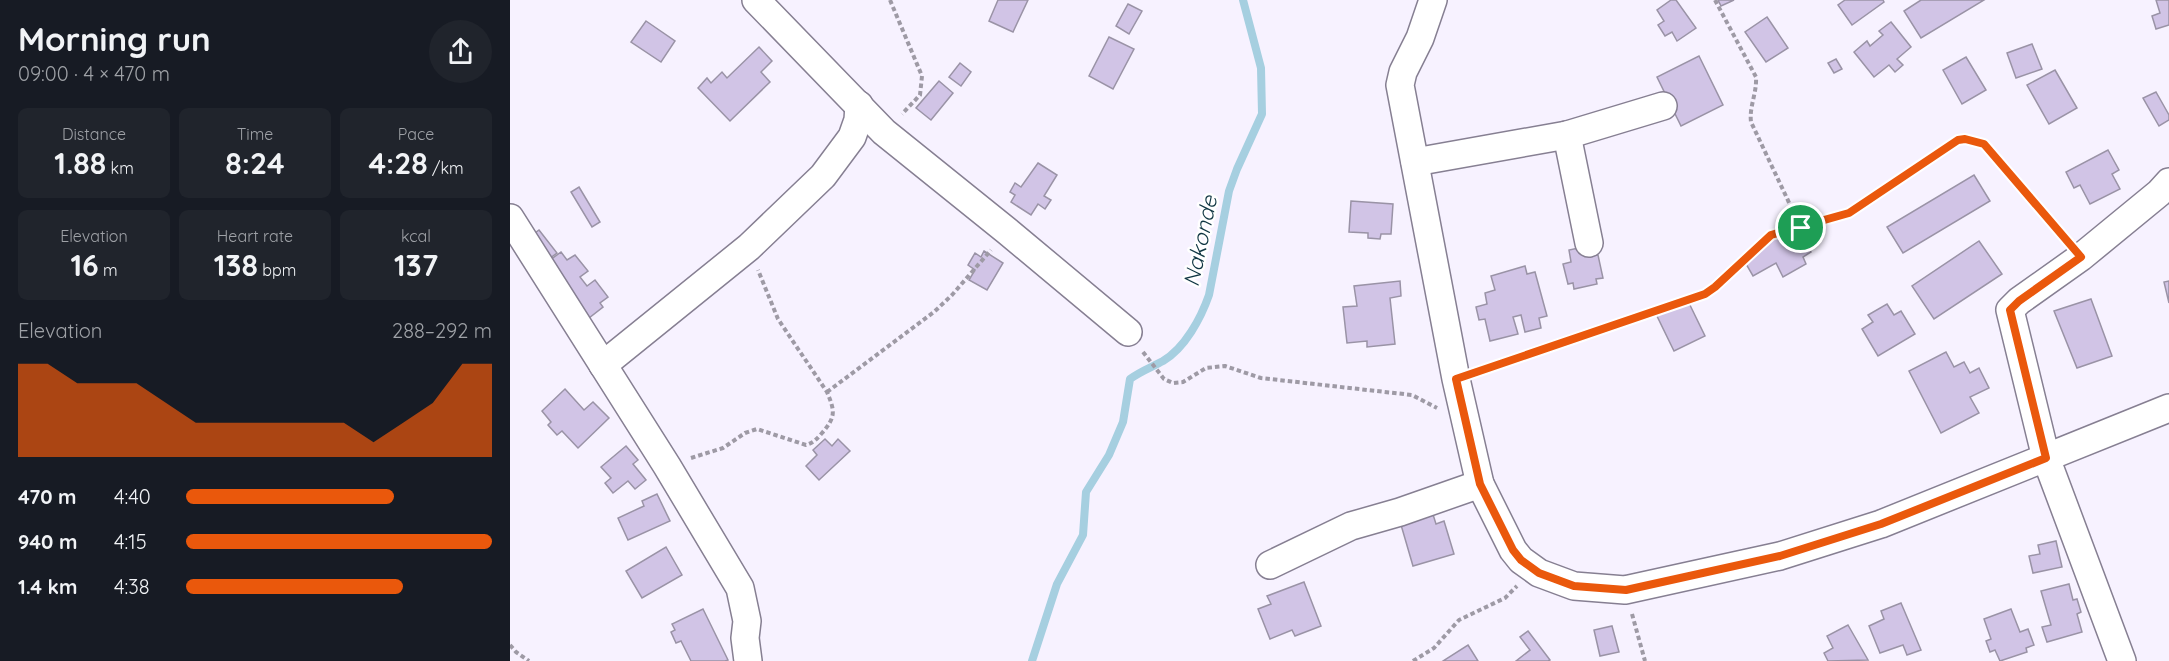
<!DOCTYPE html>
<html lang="en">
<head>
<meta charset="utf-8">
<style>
  :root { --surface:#171b24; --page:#20242c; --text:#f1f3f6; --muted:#9ea1a6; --accent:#ea580c }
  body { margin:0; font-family:Quicksand,sans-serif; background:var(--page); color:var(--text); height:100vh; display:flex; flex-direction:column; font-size:22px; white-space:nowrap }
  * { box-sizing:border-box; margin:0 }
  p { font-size:20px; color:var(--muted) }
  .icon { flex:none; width:33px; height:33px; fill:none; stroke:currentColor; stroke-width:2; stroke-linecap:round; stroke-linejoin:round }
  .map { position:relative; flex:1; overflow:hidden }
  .sheet { display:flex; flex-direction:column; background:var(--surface); width:510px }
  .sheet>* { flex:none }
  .pin { position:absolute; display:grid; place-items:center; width:51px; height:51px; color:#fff; margin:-26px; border:3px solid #fff; border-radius:50%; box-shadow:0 2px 6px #0007 }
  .round { display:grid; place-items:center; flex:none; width:63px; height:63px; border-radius:32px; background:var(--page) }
  .head { display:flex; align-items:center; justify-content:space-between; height:102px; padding:0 18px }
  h1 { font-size:33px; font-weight:700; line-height:45px }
  .stats { display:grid; grid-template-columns:repeat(3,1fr); gap:9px; height:102px; padding:6px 18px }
  .stats div { display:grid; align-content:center; border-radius:9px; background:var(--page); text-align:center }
  .stats b { font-size:30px; font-weight:700 }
  .stats small { font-size:16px; font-weight:400 }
  .stats p { font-size:16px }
  .chart { height:168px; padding:12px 18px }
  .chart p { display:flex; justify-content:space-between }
  .chart svg { width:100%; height:108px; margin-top:6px; fill:var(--accent); opacity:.7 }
  ul { padding:0 18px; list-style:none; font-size:20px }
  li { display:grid; grid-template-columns:96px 72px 1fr; align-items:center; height:45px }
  li i { height:15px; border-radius:8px; background:var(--accent) }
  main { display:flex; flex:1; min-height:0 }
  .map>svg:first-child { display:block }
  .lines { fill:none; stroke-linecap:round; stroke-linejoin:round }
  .stream { stroke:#a6cfe0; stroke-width:8 }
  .building { fill:#d1c4e6; stroke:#9a93a6; stroke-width:1.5 }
  .minor-casing { stroke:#867f92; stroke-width:30 }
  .path { stroke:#9e9aa5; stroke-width:4; stroke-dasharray:4.5 3; stroke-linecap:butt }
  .minor { stroke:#fff; stroke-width:27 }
  .route-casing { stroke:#fff; stroke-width:12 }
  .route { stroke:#ea580c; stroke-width:8 }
  .labels { text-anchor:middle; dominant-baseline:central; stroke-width:5; stroke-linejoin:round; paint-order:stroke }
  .water-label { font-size:22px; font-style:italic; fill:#0f3542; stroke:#fff }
</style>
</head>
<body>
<main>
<section class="sheet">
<div class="head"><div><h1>Morning run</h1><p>09:00 · 4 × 470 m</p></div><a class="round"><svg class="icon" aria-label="share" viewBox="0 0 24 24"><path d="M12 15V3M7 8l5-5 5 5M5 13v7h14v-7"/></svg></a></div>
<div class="stats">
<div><p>Distance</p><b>1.88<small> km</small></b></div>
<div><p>Time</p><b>8:24</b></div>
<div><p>Pace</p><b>4:28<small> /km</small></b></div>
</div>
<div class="stats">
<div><p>Elevation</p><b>16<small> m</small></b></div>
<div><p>Heart rate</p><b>138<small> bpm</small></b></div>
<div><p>kcal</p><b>137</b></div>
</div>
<div class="chart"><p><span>Elevation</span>288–292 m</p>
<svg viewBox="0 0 160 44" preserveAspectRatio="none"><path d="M0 44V6L10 6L20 14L30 14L40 14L50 22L60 30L70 30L80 30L90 30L100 30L110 30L120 38L130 30L140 22L150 6L160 6V44z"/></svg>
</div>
<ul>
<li><b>470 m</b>4:40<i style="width:68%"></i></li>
<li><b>940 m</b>4:15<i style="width:100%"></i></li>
<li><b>1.4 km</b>4:38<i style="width:71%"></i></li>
</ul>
</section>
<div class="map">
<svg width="1659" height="661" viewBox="0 0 1659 661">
  <rect width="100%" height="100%" fill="#f7f2ff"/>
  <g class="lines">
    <path class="stream" d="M522,661L547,584L573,535L576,492L599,455L613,422L620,379C631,371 642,367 653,361C675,348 691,318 699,295L719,191L727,169L752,114L751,68L733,0"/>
  </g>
  <g class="building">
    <path d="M488,0H518L503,32L479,21Z"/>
    <path d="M1161,0H1166L1186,28L1167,41L1162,32L1155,36L1148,25L1154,21L1147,10Z"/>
    <path d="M1208,0H1224L1211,6Z"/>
    <path d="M1335,0H1373L1374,2L1342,25L1328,5Z"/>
    <path d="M1411,0H1474L1411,38L1394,11Z"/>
    <path d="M1646,0H1659V25L1646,29L1642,16L1650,13Z"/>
    <path d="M618,4L632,11L619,34L606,26Z"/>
    <path d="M1257,17L1278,48L1256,62L1235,32Z"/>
    <path d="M136,21L165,41L151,62L121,42Z"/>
    <path d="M1381,22L1401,47L1387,59L1393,65L1385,72L1379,65L1364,77L1344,52L1357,41L1360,46L1373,35L1369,31Z"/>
    <path d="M599,37L624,49L603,89L579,76Z"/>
    <path d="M1522,44L1532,69L1506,78L1497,53Z"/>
    <path d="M249,47L262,61L251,72L260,82L220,121L188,88L197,78L201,83L212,72L217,78Z"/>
    <path d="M1189,56L1213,105L1171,126L1147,77Z"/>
    <path d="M1456,57L1476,90L1452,104L1433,70Z"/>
    <path d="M1326,59L1332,69L1324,73L1318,63Z"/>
    <path d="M450,63L461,72L451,86L439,77Z"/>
    <path d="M1545,70L1567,108L1539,124L1517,85Z"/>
    <path d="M429,81L443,93L421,120L406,108Z"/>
    <path d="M1646,92L1659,115V120L1649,126L1633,98Z"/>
    <path d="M1598,150L1609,170L1602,174L1610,189L1580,204L1570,185L1564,188L1556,172Z"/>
    <path d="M528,163L547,175L534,196L541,200L535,209L528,204L521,215L501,202L505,195L500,192L505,183L511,187Z"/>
    <path d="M1464,175L1480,201L1393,253L1377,227Z"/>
    <path d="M69,187L90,222L82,227L61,192Z"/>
    <path d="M841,201L883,204L881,234H871L870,239L858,238V233L839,232Z"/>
    <path d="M1275,226L1279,233L1288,228L1301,252L1293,257L1296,264L1273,277L1266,263L1243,276L1232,257L1265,238L1262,233Z"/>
    <path d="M29,230L47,253L35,262L17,239Z"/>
    <path d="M1469,241L1492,274L1424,319L1402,286Z"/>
    <path d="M1078,246L1081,256L1088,255L1093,278L1086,279L1087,284L1064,289L1063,283L1058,284L1053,264L1061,262L1059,250Z"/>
    <path d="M474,251L493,263L477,290L459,280L465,270L458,265L465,253L471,257Z"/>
    <path d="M51,252L57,260L65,255L78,271L70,277L77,286L85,280L98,297L90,303L93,307L79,318L36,263Z"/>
    <path d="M1015,266L1017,274L1025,272L1037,316L1029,318L1031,328L1015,332L1011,315L1003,317L1008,334L980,341L975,319L969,320L966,307L977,304L975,293L985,290L981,276Z"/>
    <path d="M890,281L891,296L880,298L885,344L857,347V341L837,343L833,307L847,306L844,286Z"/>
    <path d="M1659,281V303L1654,282Z"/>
    <path d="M1177,299L1195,336L1164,351L1146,314Z"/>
    <path d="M1581,299L1602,356L1567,368L1544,311Z"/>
    <path d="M1377,304L1384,315L1391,311L1405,334L1368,356L1352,329L1363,322L1358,315Z"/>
    <path d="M1436,352L1444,367L1454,362L1460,373L1469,368L1479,388L1460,397L1469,413L1431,433L1399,371Z"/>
    <path d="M55,389L74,410L83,402L99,418L68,448L52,431L47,435L38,425L41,422L32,411Z"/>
    <path d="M315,439L322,446L328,439L340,451L309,480L296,466L307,455L303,450Z"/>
    <path d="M116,446L128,460L123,464L136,480L125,489L118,481L103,493L95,483L101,478L91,467Z"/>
    <path d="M147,494L160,521L118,540L108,518L134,506L132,501Z"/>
    <path d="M921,508L926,524L934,521L944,554L903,566L889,518Z"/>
    <path d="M1546,541L1552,567L1523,573L1519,556L1530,554L1528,545Z"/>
    <path d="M156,547L172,575L132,598L116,571Z"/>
    <path d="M794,582L811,626L785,636L782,630L760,639L748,609L761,604L757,596Z"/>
    <path d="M1559,584L1563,600L1567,599L1571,612L1567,614L1572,632L1537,642L1532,627L1541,625L1531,591Z"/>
    <path d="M1391,603L1411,650L1397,655L1393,645L1370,653L1359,626L1374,619L1371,611Z"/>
    <path d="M193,609L218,660L215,661H181L171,641L166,643L161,632L165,630L162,624Z"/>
    <path d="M1501,609L1510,632L1518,629L1524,645L1516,648L1517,652L1490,661L1485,650L1480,652L1476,641L1481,639L1474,619Z"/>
    <path d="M1338,625L1358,660L1318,661L1314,653L1323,648L1317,636Z"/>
    <path d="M1102,626L1109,652L1090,656L1084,630Z"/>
    <path d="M1018,631L1040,660L1038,661H1006L1020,650L1010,637Z"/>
    <path d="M958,645L968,661H933Z"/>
  </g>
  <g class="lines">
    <defs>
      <g id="minor">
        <path d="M246,0L374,132L497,231L618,332"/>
        <path d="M923,0L910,38L893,72L890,85L946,379L970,484L1003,550L1011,560L1029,573L1064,586L1115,590L1270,556L1371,524L1659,408"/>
        <path d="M1057,135L1079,243"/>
        <path d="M905,162L1057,135L1153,106"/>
        <path d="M0,218L157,466L230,588L237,621L235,638L238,661"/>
        <path d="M93,365L239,247L313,176L342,137L348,120L349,105"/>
        <path d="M760,565L841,526L890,512L970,484"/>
        <path d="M1612,661L1536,458L1500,310L1509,301L1571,257L1649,193L1659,182"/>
      </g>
    </defs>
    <use href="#minor" class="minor-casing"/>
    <g class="path">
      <path d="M380,0L412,76L410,95L392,114"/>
      <path d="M1205,0L1246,77C1247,93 1239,107 1241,122L1291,228"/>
      <path d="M633,352L654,379L663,383L673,382L696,368L715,366L751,378L902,395L927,408"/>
      <path d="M968,372L1195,294L1205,287L1261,235L1318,221L1339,213L1448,140L1455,139L1474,144L1555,238"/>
      <path d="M317,392L424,312L442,295L481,250"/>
      <path d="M181,458L213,448L235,433L247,429L296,445C303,443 307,439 312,433C326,417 325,411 317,392L268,319L248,270"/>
      <path d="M1122,614L1135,661"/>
      <path d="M0,645L6,652L19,661"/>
      <path d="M903,661L924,648L949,620L995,598L1007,586"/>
    </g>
    <use href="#minor" class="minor"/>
  </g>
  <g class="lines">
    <defs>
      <path id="route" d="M1455,139L1474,144L1571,257L1509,301L1500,310L1536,458L1371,524L1270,556L1116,590L1064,586L1029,573L1011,560L1003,550L970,484L946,379L1195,294L1205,287L1261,235L1339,213L1448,140Z"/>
    </defs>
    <use href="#route" class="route-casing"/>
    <use href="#route" class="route"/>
  </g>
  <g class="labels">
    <g class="water-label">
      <text transform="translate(690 241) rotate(-78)">Nakonde</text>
    </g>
  </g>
</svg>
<div class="pin" style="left:1291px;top:228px;background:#1e9e55"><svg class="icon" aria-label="arrive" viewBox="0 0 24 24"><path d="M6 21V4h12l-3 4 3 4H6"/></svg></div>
</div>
</main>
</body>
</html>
